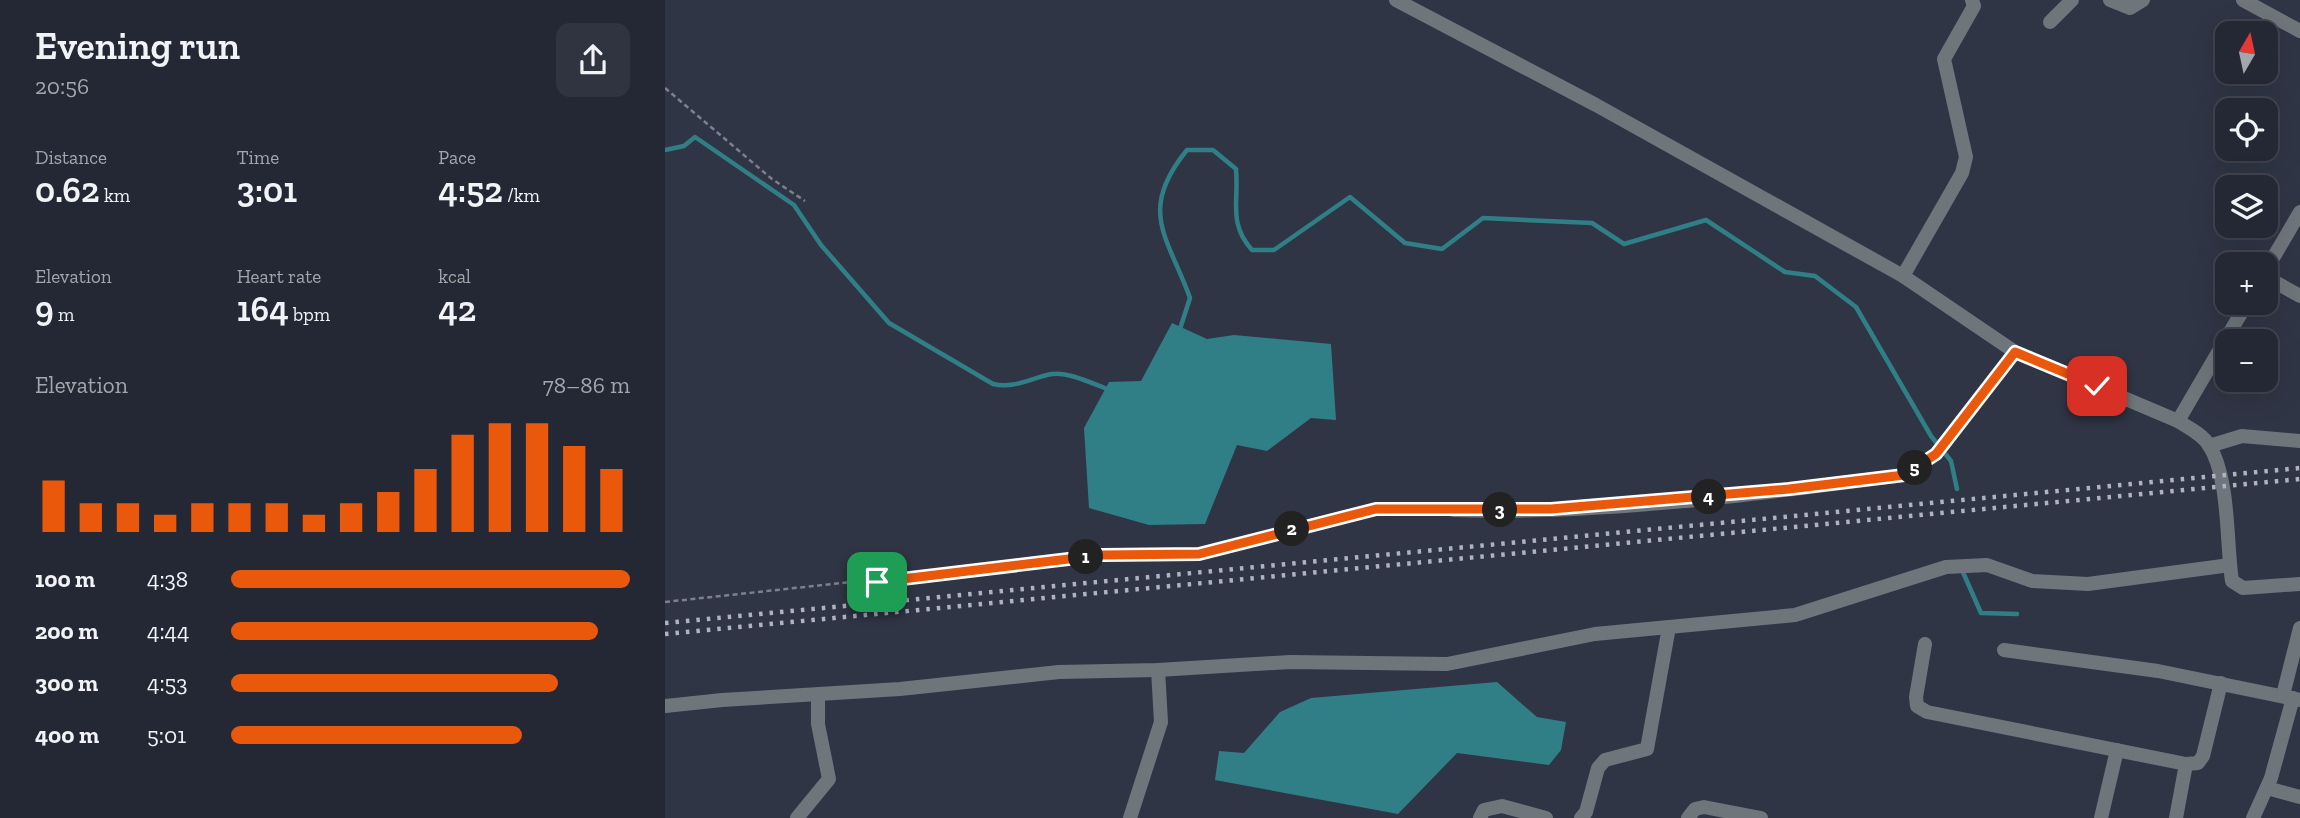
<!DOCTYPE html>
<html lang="en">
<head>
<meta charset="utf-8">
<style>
  :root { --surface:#242834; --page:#303440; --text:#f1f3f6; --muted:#a3a6ac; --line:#41444f; --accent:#ea580c }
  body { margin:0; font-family:"Zilla Slab",serif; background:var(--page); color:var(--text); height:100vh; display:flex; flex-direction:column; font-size:26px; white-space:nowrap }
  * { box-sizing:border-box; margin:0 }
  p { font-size:23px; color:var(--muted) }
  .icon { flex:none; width:38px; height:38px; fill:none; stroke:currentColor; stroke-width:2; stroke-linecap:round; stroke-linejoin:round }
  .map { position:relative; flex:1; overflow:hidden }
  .sheet { display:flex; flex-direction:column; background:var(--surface); width:665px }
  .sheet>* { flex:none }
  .needle { width:46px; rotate:9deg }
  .fabs { position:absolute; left:1550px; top:21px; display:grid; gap:14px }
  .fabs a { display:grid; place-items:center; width:63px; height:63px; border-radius:14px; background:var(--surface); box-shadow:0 7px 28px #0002,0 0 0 2px var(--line); font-size:35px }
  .pin { position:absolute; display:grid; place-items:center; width:60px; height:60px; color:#fff; margin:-30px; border-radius:14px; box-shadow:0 4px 10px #0006 }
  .km { position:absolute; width:35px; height:35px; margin:-18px; border-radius:50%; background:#222; color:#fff; font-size:19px; line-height:35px; text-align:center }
  .round { display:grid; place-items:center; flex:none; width:74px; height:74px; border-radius:14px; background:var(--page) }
  .summary { display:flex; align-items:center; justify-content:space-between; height:119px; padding:0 35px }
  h1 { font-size:38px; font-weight:600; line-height:52px }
  .metrics { display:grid; grid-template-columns:repeat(3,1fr); gap:10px; height:119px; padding:7px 35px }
  .metrics div { display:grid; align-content:center }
  .metrics b { font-size:35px; font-weight:600 }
  .metrics small { font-size:19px; font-weight:400 }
  .metrics p { font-size:19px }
  .chart { height:196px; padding:14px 35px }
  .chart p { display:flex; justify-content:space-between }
  .chart svg { width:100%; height:126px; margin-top:7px; stroke:var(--accent); stroke-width:6 }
  ul { padding:0 35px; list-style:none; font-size:23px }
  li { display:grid; grid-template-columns:112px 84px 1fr; align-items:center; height:52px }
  li i { height:18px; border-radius:9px; background:var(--accent) }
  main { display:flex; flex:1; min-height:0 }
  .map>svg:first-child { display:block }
  .water { fill:#307f86 }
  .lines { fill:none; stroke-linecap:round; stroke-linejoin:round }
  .stream { stroke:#307f86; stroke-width:4.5 }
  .path { stroke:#7c808e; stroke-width:2.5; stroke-dasharray:5 3.5; stroke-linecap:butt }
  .minor { stroke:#6e767c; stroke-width:14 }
  .tertiary { stroke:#6e767c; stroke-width:14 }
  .rail { stroke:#afb3bf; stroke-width:4.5; stroke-dasharray:3.5 7; stroke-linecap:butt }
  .route-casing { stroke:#fff; stroke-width:14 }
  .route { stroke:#ea580c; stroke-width:9 }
</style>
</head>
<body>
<main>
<section class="sheet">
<div class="summary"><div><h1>Evening run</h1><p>20:56</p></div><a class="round"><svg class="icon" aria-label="share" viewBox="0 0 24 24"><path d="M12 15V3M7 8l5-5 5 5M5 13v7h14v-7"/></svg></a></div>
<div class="metrics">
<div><p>Distance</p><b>0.62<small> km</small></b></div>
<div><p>Time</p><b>3:01</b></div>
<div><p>Pace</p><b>4:52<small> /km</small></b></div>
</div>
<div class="metrics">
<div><p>Elevation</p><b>9<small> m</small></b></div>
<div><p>Heart rate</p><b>164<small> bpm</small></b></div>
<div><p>kcal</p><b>42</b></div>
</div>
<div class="chart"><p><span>Elevation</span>78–86 m</p>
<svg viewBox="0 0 160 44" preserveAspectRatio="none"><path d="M5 44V26M15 44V34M25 44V34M35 44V38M45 44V34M55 44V34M65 44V34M75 44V38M85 44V34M95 44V30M105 44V22M115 44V10M125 44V6M135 44V6M145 44V14M155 44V22"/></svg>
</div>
<ul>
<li><b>100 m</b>4:38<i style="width:100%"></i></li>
<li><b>200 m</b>4:44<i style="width:92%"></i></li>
<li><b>300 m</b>4:53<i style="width:82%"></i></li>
<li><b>400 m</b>5:01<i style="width:73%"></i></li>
</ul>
</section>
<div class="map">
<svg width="1635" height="818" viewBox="0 0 1635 818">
  <rect width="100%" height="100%" fill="#303545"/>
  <g class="water">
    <path d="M507,323L542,339L569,335L666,344L671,420L646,418L602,451L572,445L540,524L484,525L424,508L419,428L444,382L476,381Z"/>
    <path d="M832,682L872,717L901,722L896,750L884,765L792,753L733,814L550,780L554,751L579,753L615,712L646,698Z"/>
  </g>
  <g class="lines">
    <g class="stream">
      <path d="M0,150L19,146L30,137L129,205L156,245L224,323L328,384C350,389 365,378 387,374C405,372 428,384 445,390"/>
      <path d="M514,332L525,298C503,237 472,211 522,150H548L571,169C574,202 563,223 587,250H609L685,197L740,243L777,249L818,218L927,223L959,244L1041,220L1120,272L1150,276L1191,307L1266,436L1286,461L1292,489"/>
      <path d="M1297,570L1316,613L1352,614"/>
    </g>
    <g class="path">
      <path d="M0,88L107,179L140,201"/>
      <path d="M0,602L437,555L515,556L690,513L711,509L776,510"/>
    </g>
    <g class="minor">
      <path d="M1445,0L1465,8L1478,0"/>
      <path d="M1578,0L1635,31"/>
      <path d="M1385,22L1407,0"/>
      <path d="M1601,270L1635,212"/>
      <path d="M1238,276L1297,173L1301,157L1279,59L1309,6L1307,0"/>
      <path d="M1601,277L1635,296"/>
      <path d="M1513,421L1582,303"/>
      <path d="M1544,446L1577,436L1635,441"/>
      <path d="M788,510C934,515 1094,494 1239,475L1271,454L1350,352"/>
      <path d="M1260,644L1251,697L1252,706L1262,712L1521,764L1533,763L1538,756L1556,683"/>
      <path d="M1339,650L1493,671L1635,700"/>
      <path d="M1618,695L1635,628"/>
      <path d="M0,706L57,700L235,689L394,672L493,670L625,662L782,664L930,634L1130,615L1281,567L1322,565L1367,581L1423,584L1565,565"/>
      <path d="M1602,788L1635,797"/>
      <path d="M132,818L164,779L153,724V694"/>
      <path d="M465,818L496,722L493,670"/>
      <path d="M815,818L819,810L837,806L881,818"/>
      <path d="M916,818L921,812L933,768L940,760L982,749L1004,627"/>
      <path d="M1023,818L1030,809L1039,807L1096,818"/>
      <path d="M1436,818L1452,750"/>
      <path d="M1511,818L1521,764"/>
      <path d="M1588,818L1606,778L1628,698"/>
    </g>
    <path class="tertiary" d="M731,0L931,105L1238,276L1350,352L1513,421C1524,428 1537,434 1544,445C1565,479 1561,542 1567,581L1578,588L1635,584"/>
    <g class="rail">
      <path d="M0,623L1635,468"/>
      <path d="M0,634L1635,479"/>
    </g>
  </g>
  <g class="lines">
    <defs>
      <path id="route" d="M212,582L437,555L534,554L711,509H886L1124,489L1239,475L1271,454L1350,352L1432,386"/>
    </defs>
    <use href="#route" class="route-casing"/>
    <use href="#route" class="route"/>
  </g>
</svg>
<div class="fabs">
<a><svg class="needle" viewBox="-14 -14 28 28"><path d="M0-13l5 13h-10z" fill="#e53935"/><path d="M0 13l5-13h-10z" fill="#a3a6ac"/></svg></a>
<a><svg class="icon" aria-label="locate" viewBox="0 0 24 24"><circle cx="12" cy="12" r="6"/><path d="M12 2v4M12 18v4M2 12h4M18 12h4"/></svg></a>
<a><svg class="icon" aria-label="layers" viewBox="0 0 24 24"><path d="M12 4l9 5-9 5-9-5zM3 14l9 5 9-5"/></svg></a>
<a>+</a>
<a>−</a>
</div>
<div class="pin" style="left:212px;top:582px;background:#1e9e55"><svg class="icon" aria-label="arrive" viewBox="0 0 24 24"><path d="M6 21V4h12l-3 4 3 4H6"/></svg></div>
<div class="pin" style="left:1432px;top:386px;background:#d93025"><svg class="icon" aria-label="check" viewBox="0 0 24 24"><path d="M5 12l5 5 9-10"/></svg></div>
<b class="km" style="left:421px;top:557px">1</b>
<b class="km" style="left:627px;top:529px">2</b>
<b class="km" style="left:835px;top:510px">3</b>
<b class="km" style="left:1044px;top:497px">4</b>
<b class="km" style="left:1250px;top:468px">5</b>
</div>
</main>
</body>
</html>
